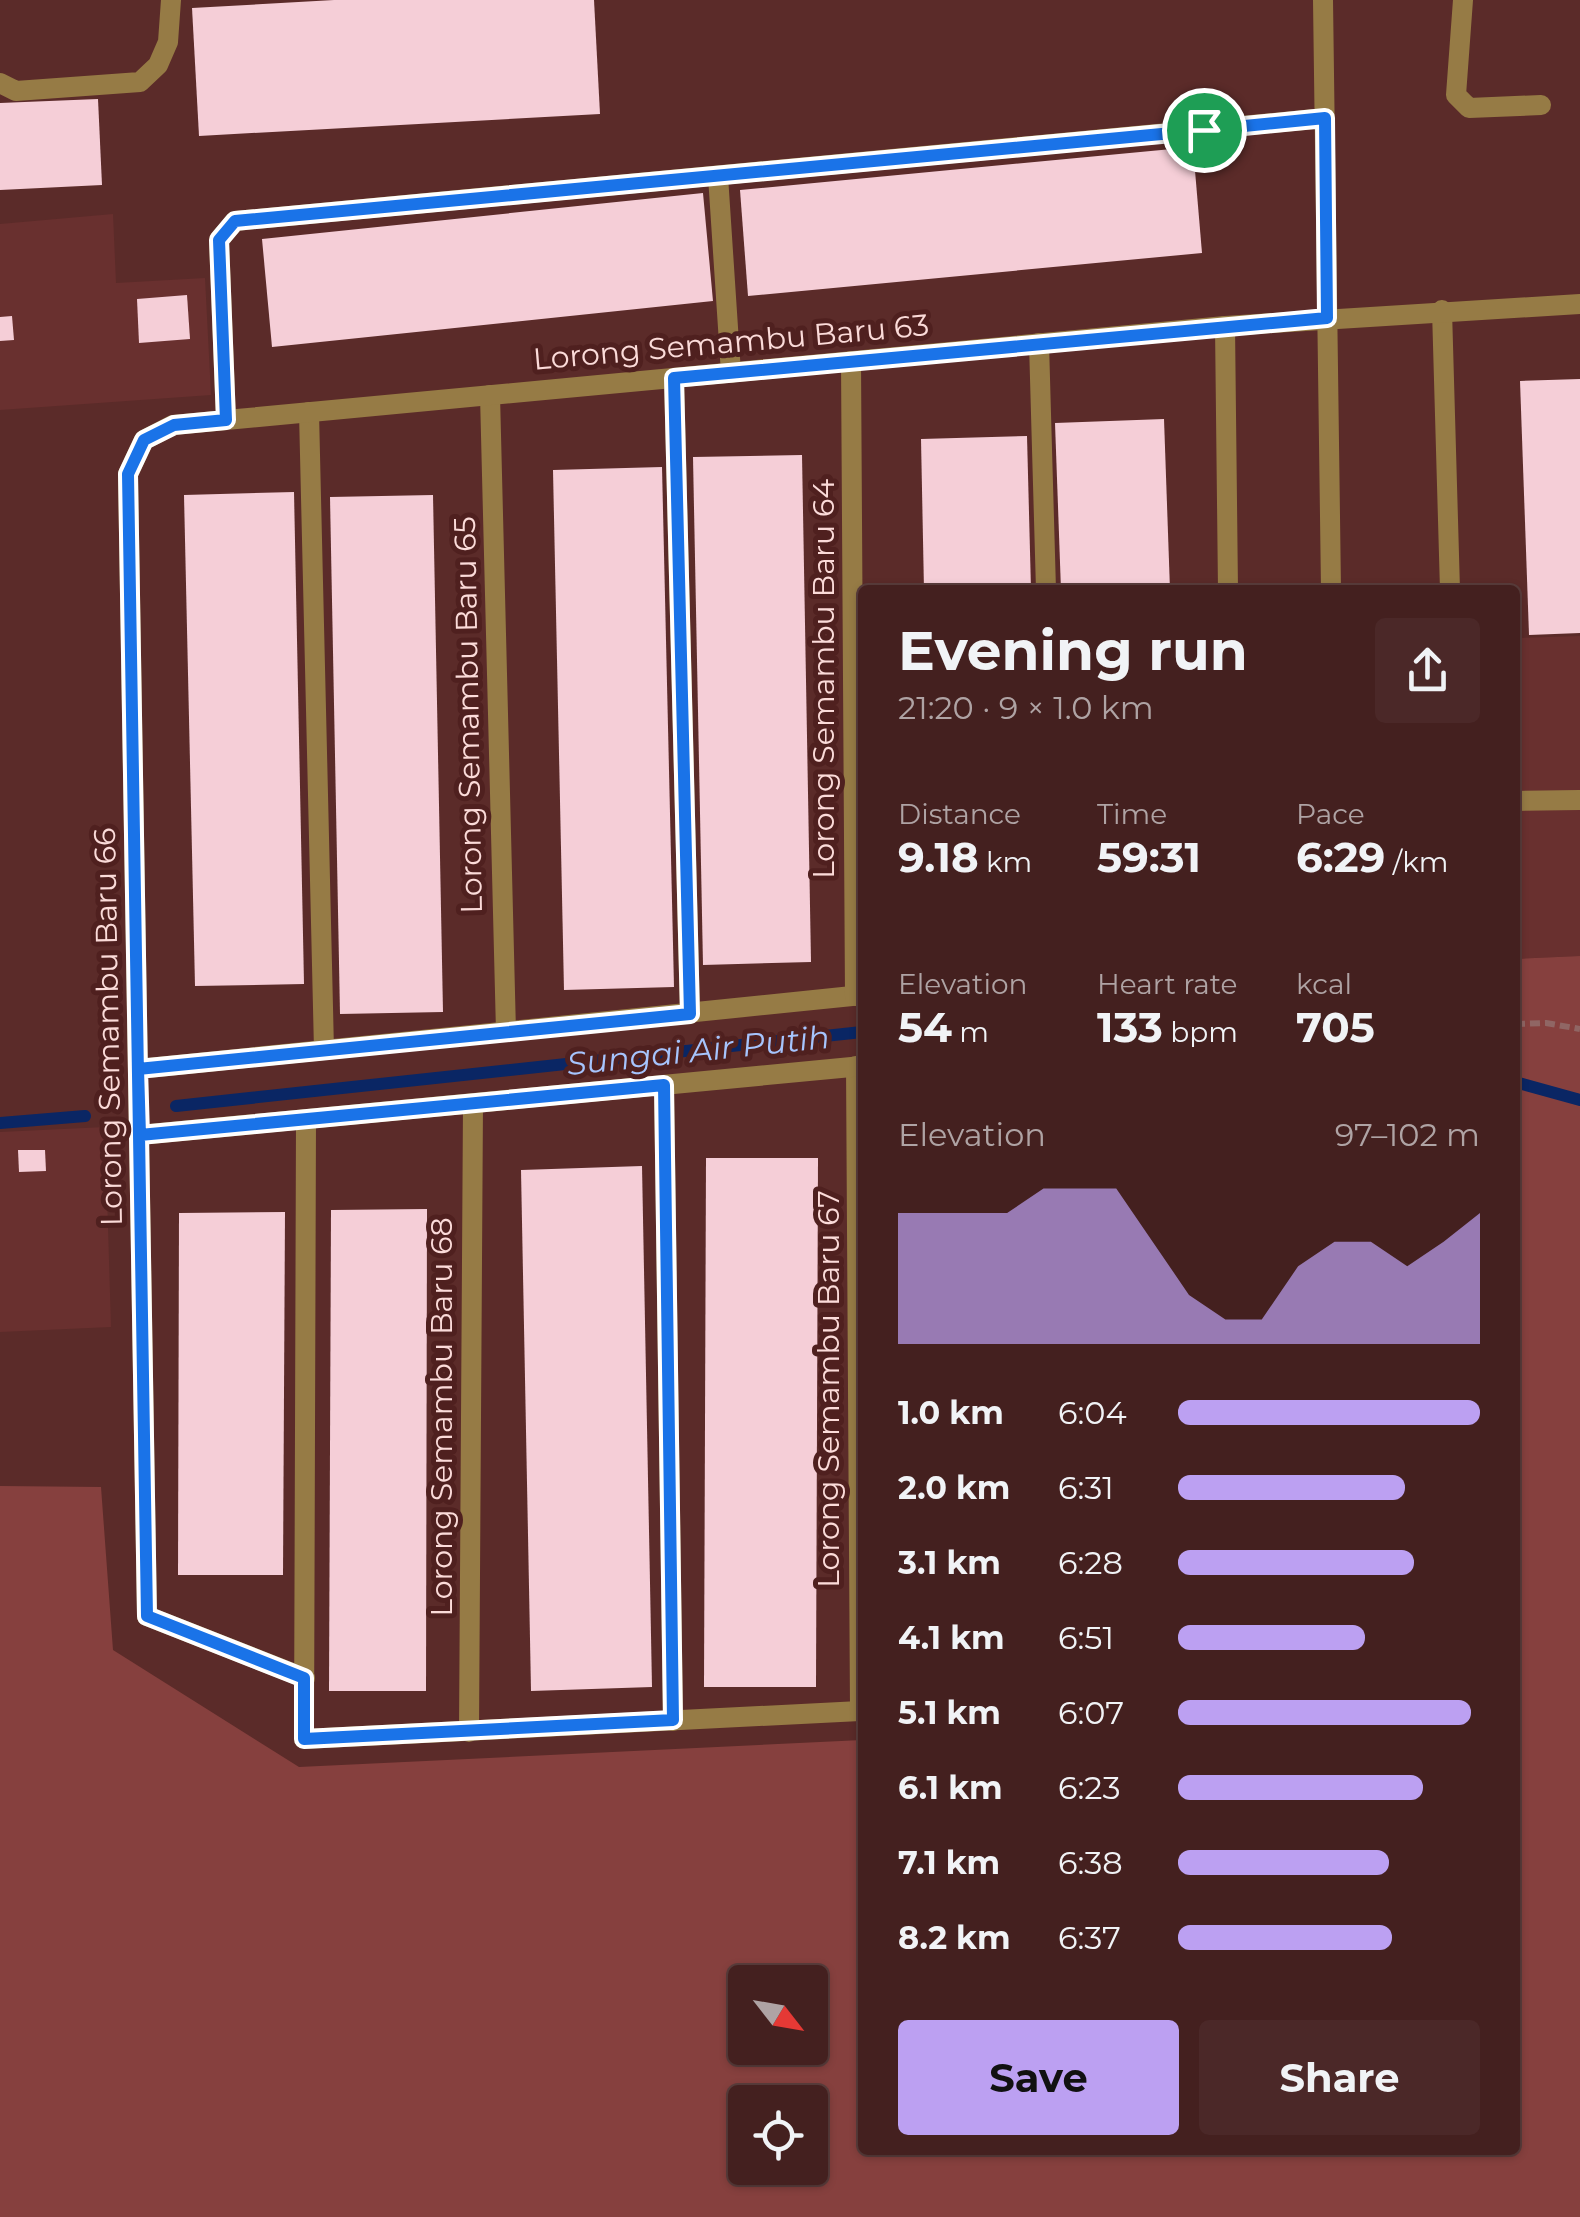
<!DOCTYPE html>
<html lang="en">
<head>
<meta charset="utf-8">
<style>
  :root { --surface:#44201f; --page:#4b2828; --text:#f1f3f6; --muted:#afa3a4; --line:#5c3e3d; --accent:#bca0f2 }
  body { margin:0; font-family:Montserrat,sans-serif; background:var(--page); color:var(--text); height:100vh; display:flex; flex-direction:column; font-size:38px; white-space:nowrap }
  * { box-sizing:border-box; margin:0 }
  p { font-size:32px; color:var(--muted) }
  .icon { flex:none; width:55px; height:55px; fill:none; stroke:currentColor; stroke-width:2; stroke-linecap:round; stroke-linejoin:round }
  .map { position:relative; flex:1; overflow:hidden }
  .sheet { position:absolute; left:858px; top:585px; width:662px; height:1570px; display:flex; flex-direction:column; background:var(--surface); border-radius:10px; box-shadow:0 2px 8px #0004,0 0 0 2px var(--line) }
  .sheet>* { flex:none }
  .needle { width:65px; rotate:121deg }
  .fabs { position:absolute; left:728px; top:1965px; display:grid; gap:20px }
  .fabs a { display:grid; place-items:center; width:100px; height:100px; border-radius:10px; background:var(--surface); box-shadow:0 2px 8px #0004,0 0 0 2px var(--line); font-size:50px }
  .pin { position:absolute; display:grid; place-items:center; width:85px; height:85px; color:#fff; margin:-42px; border:5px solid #fff; border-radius:50%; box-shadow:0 2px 10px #0007 }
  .round { display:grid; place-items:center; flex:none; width:105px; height:105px; border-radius:10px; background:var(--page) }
  .summary { display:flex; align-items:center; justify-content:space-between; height:170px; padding:0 40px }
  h1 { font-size:55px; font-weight:700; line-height:75px }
  .metrics { display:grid; grid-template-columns:repeat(3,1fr); gap:15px; height:170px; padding:10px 40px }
  .metrics div { display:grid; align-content:center }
  .metrics b { font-size:42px; font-weight:700 }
  .metrics small { font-size:28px; font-weight:400 }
  .metrics p { font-size:28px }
  .chart { height:280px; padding:20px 40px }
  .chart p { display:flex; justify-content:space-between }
  .chart svg { width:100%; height:180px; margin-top:10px; fill:var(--accent); opacity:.7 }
  .action { display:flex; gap:20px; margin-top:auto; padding:20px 40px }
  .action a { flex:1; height:115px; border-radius:10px; background:var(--accent); color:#111; font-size:40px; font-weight:700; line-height:115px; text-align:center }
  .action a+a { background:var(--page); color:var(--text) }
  ul { padding:0 40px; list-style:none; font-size:32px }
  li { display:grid; grid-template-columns:160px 120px 1fr; align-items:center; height:75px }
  li i { height:25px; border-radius:12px; background:var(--accent) }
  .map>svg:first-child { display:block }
  .built { fill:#69302f }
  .green { fill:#86403e; fill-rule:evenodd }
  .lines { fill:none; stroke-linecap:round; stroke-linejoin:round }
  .stream { stroke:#0a2664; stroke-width:12 }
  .building { fill:#f5ced7 }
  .path { stroke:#906664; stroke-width:6; stroke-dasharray:10 5; stroke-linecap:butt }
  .service { stroke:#967b45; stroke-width:20 }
  .minor { stroke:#967b45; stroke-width:20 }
  .route-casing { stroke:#fff; stroke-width:20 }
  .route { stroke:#1a73e8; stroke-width:12 }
  .labels { text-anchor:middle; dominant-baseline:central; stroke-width:10; stroke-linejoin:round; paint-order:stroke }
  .street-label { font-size:30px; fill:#fbdbd9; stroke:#4f201f }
  .water-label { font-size:32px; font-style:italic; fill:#a6c4fd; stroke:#4f201f }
</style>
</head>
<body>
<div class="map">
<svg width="1580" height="2217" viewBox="0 0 1580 2217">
  <rect width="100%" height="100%" fill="#5b2b29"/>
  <g class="built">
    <path d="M113,214L116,283L205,278L211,395L0,410V224Z"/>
    <path d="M1580,636V956L1515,959V638Z"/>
    <path d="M105,1127L111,1327L0,1332V1132Z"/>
  </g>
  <path class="green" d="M1580,956V2217H0V1486L101,1487L113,1650L299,1767L862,1740V2150H1515V959ZM745,1982H810V2048H745ZM745,2102H810V2168H745Z"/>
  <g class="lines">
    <g class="stream">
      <path d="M1515,1082L1580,1100"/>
      <path d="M176,1106L862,1032"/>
      <path d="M0,1123L85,1116"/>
    </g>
  </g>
  <g class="building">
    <path d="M334,0H594L600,114L199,136L192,8Z"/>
    <path d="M98,99L102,185L0,190V103Z"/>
    <path d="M1193,147L1202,253L748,296L740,190Z"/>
    <path d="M703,193L713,301L272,347L262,239Z"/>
    <path d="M187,295L190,339L139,343L137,299Z"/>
    <path d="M12,316L14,340L0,341V317Z"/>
    <path d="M1580,379V633L1529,635L1520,381Z"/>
    <path d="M1164,419L1170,590H1061L1055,423Z"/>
    <path d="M1027,436L1031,590H924L921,439Z"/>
    <path d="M802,455L811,962L703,965L693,457Z"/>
    <path d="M662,467L674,987L564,990L553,470Z"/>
    <path d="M294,492L304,984L195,986L184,495Z"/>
    <path d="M433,495L443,1012L340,1014L330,497Z"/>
    <path d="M18,1150H45L46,1171L19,1172Z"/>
    <path d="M706,1158H818L816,1687H704Z"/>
    <path d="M642,1166L652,1687L531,1691L521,1170Z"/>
    <path d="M427,1209L426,1691H329L331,1210Z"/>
    <path d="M285,1212L283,1575H178L179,1213Z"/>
  </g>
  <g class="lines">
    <path class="path" d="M1515,1024L1546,1023L1580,1029"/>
    <g class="service">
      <path d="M1463,0L1456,95L1469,108L1541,105"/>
      <path d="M0,83L16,91L140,82L158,65L168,42L171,0"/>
      <path d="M718,176L731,373"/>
      <path d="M1039,343L1046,590"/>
      <path d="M674,378L690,1014"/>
      <path d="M309,412L324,1050"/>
      <path d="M226,420L219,240L235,221L1325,118"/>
      <path d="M1515,801L1580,800"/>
      <path d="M138,1069L862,995"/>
      <path d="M664,1085L673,1721"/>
      <path d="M306,1119L304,1739L860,1711"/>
      <path d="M147,1616L305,1678"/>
    </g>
    <g class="minor">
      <path d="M1323,0L1331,590"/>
      <path d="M1442,310L1450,590"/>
      <path d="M1225,326L1228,590"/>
      <path d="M851,361L855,996"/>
      <path d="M490,395L506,1032"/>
      <path d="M856,1066L860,1711"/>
      <path d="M139,1135L862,1066"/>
      <path d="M147,1616L128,474L144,440L173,425L226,420L1225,326L1580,304"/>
      <path d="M469,1732L473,1104"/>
    </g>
  </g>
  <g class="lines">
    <defs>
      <path id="route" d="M1204,130L235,221L219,240L226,420L174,425L144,440L128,474L147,1616L304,1678V1739L673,1720L664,1085L140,1135L138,1069L690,1014L674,378L1327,318L1325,118L1204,130"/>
    </defs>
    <use href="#route" class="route-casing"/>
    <use href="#route" class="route"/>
  </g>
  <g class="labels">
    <g class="street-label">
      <text transform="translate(731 342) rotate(-5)">Lorong Semambu Baru 63</text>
      <text transform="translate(823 679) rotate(-90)">Lorong Semambu Baru 64</text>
      <text transform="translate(468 715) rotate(-91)">Lorong Semambu Baru 65</text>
      <text transform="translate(108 1027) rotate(-91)">Lorong Semambu Baru 66</text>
      <text transform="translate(828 1389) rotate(-90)">Lorong Semambu Baru 67</text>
      <text transform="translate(441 1417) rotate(-90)">Lorong Semambu Baru 68</text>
    </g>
    <g class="water-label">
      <text transform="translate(698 1050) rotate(-6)">Sungai Air Putih</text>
    </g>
  </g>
</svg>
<div class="fabs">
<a><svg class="needle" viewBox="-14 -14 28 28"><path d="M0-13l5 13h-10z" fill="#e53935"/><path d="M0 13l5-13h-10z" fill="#afa3a4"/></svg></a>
<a><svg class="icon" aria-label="locate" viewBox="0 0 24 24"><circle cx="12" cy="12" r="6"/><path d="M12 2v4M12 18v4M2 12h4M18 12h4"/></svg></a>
</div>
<div class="pin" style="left:1204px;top:130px;background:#1e9e55"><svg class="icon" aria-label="arrive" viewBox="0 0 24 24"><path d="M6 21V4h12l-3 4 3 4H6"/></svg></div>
<section class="sheet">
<div class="summary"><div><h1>Evening run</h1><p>21:20 · 9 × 1.0 km</p></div><a class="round"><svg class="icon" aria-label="share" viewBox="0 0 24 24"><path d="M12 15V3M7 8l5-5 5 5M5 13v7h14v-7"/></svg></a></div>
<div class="metrics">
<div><p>Distance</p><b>9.18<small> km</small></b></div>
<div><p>Time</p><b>59:31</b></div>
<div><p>Pace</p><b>6:29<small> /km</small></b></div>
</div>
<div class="metrics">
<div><p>Elevation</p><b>54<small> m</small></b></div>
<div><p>Heart rate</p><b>133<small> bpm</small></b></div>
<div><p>kcal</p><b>705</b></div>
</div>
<div class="chart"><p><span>Elevation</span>97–102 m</p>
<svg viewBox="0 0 160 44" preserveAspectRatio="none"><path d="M0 44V12L10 12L20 12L30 12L40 6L50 6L60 6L70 19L80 32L90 38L100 38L110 25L120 19L130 19L140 25L150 19L160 12V44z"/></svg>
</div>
<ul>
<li><b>1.0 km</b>6:04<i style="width:100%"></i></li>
<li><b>2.0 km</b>6:31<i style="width:75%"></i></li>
<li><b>3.1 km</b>6:28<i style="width:78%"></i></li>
<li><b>4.1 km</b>6:51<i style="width:62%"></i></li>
<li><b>5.1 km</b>6:07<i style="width:97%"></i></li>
<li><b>6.1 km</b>6:23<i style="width:81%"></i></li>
<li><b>7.1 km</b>6:38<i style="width:70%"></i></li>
<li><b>8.2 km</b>6:37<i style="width:71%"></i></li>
</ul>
<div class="action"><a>Save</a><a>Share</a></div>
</section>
</div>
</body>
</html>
